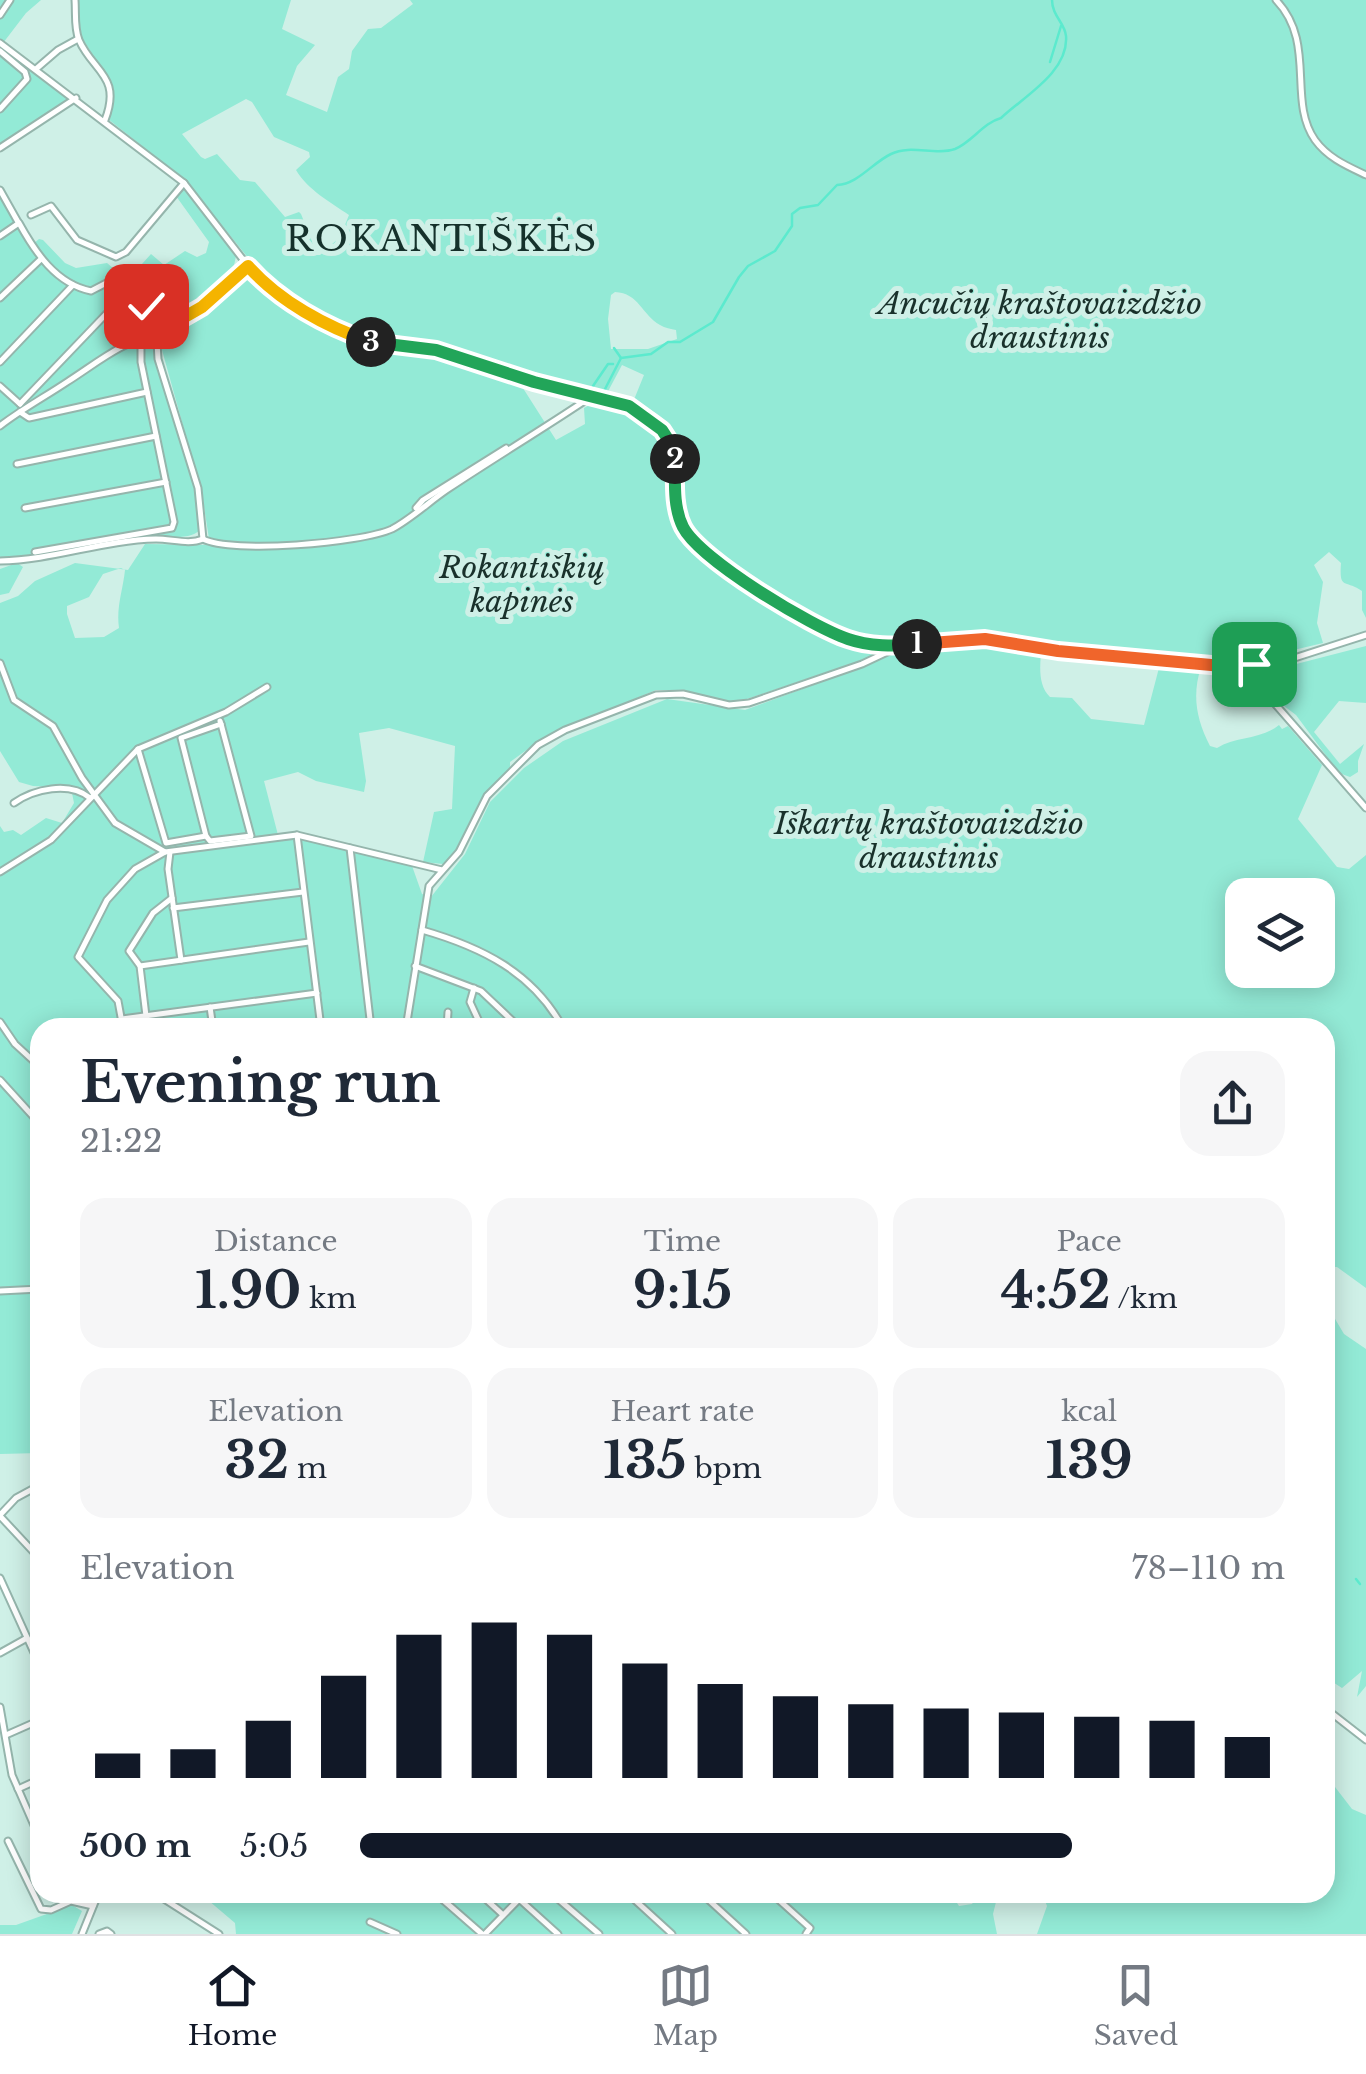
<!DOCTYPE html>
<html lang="en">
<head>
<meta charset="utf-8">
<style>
  :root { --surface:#fff; --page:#f6f6f7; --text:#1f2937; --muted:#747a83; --line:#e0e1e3; --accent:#111827 }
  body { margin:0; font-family:"Libre Baskerville",serif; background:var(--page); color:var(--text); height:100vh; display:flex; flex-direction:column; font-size:38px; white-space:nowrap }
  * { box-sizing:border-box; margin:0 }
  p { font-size:32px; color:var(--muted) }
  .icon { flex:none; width:55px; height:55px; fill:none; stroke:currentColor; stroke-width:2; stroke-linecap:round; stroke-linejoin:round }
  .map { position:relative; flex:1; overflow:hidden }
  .panel { position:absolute; left:30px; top:1018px; width:1305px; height:885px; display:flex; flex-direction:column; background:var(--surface); border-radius:30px; box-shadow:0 5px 25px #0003 }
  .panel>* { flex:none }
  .tools { position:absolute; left:1225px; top:878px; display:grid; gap:20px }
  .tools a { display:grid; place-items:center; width:110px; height:110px; border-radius:20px; background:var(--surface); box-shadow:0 5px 25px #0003; font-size:50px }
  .pin { position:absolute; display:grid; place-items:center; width:85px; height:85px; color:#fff; margin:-42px; border-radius:20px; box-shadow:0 5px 15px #0006 }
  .km { position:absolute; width:50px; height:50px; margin:-25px; border-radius:50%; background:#222; color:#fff; font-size:28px; line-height:50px; text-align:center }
  .round { display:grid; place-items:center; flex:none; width:105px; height:105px; border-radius:30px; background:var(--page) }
  .head { display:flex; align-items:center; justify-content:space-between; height:170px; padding:0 50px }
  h1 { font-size:55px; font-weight:700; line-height:75px }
  .stats { display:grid; grid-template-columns:repeat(3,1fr); gap:15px; height:170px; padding:10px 50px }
  .stats div { display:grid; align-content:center; border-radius:25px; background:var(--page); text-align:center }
  .stats b { font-size:50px; font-weight:700 }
  .stats small { font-size:28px; font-weight:400 }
  .stats p { font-size:28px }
  .chart { height:280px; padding:20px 50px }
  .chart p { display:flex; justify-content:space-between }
  .chart svg { width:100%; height:180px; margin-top:10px; stroke:var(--accent); stroke-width:6 }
  ul { padding:0 50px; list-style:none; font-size:32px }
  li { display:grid; grid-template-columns:160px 120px 1fr; align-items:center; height:75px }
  li i { height:25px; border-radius:12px; background:var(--accent) }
  .menu { display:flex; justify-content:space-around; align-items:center; height:140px; border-top:2px solid var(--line); background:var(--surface); font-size:28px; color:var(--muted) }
  .menu a { display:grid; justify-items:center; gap:5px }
  .menu .current { color:var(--accent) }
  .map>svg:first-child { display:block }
  .green { fill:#93ead6; fill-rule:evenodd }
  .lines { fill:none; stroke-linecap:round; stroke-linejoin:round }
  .stream { stroke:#5ceace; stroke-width:2.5 }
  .street-casing { stroke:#95b5ac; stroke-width:9 }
  .street { stroke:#fff; stroke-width:5 }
  .split-1-casing { stroke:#fff; stroke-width:20 }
  .split-2-casing { stroke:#fff; stroke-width:20 }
  .split-3-casing { stroke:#fff; stroke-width:20 }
  .split-4-casing { stroke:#fff; stroke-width:20 }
  .split-1 { stroke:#f0652b; stroke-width:12 }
  .split-2 { stroke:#22a559; stroke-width:12 }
  .split-3 { stroke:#22a559; stroke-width:12 }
  .split-4 { stroke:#f5b400; stroke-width:12 }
  .labels { text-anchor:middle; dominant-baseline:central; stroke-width:10; stroke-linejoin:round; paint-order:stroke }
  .park-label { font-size:30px; font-style:italic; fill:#19312b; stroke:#cff0e7 }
  .quarter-label { font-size:35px; letter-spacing:2.5px; fill:#15312b; stroke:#cff0e7 }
</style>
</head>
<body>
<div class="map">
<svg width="1366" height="1934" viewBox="0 0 1366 1934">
  <rect width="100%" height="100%" fill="#cff0e7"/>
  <g class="green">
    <path d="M0,0H41L26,13L0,47Z"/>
    <path d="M76,0H291L282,29L315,45L297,66L286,95L327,112L338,77L349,69L352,51L368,29L381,28L413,4L410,0H1366V618L1362,610V591C1345,579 1339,591 1341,563L1329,552L1314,565L1323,582L1317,623L1323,643L1253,660L1158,655L1031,643L1042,646C1040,662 1037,685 1050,697L1072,698L1091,719L1144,725L1160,664L1201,667C1192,695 1196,719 1210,746L1217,748C1236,736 1261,740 1279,725L1282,729L1288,726L1322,765L1298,819L1337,867L1349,869L1366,855V1288L1337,1267H1325V1028H40V1453L0,1454V826L4,832L13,830L21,835L46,818L62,823L74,803L71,788L33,786L19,782L0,751V603L18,596L35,581L75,563L128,570L145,544L210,545L202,494L162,350L163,336L169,328L217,300L244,274L250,275L278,298L305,315L357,340L445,355L521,385L556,440L585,424L584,408L593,403C624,410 658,419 670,453C669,473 665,496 670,516C678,544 715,574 739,589L746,587L837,638L868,645L866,636C830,632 708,557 692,525C665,474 710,432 633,402L644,375L622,365L605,397L445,348L412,341L383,340L305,307L266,280L186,181L108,119L111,84L79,33ZM246,99L252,102L274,137L309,152L310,157L296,170C308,190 330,202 349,215L340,237L320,255H312L309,250L313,244L301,214L299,212L285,217L255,182L240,180L217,154L205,159L201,157L182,134ZM615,292C639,293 642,315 660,325C665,328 671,329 676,330L677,339L648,349H611L608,319L611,295ZM121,568L125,570C123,590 116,607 119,628L104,637L75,638L67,614V606L89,597L103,574ZM871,657V662L862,667L745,710L667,699L563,741L524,768L490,802L465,854L431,897L422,894L411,863L278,835L264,781L298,772L316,781L364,792L366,781L359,733L389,728L455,746L452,809L434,812L423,862L443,864L461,845L485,793L510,768V762L546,736L656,690H683L726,702H738ZM1242,895H1318V970H1242Z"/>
    <path d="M0,48L69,100L0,148Z"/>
    <path d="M184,187L236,256C230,295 196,300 169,322C163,327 157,334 152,340L155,361L197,498L200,530C188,542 157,535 140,537C93,542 47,556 0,558V190L32,245L39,239L43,240L65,263L76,268L107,263L121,275L118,277L129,283L150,273L142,264L151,254L164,265L185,251L197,257L206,253L209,242L176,196Z"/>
    <path d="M17,563L23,567L9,593L0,595V569Z"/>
    <path d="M1366,646V703L1339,701L1314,732L1340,764L1364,744L1358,761V772L1350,777L1339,773L1296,715L1271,696L1264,677L1273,670Z"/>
    <path d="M1325,1302L1344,1334L1366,1349V1686L1357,1697L1362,1671L1342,1688L1325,1677Z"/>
    <path d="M1325,1774L1352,1809L1366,1815V1934H1037L1047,1906L1042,1893L1325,1892Z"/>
    <path d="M950,1892L959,1906L972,1904L980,1893L991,1892L996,1902L993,1914L997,1934H236L235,1923L202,1895L184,1899L176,1893Z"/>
    <path d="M72,1905L82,1911L72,1934H0V1925H16Z"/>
  </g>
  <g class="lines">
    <g class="stream">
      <path d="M1050,62L1061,26"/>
      <path d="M614,348L621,358"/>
      <path d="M593,386L608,364H613"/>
      <path d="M604,391L621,358L651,354L668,342H680L713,322L739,277L748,266L775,251L792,226V214L800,208L818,205L837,185C858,184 872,163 891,154C911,144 935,156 955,149C972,142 983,123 1001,118C1023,97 1069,72 1066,36C1065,23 1052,16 1052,0"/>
      <path d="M1356,1579L1360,1584"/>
    </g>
    <defs>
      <g id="street">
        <path d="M75,0C76,13 74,28 79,40C93,72 122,76 105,120"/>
        <path d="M1276,0C1317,43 1287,100 1315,140C1328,158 1347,166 1366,175"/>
        <path d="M0,15L10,0"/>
        <path d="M0,43L184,183L248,266L270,289L286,300L370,341L448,354L534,382L621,403L643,413L662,429L673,447L677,513L694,543L719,566L837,635L856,641L901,646L985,639L1059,651L1244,668L1254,663L1260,669L1366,635"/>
        <path d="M0,51L25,72L27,79L0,109"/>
        <path d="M36,69L58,50L78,39"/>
        <path d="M0,148L76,98"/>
        <path d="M0,190L18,222"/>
        <path d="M31,215L51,206L77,240L116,257L126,252L184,183"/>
        <path d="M0,236L19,223C35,252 56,284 91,291L116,278L122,279L169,325"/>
        <path d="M0,298L41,259"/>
        <path d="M0,362L73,285"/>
        <path d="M0,386L20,404"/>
        <path d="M20,404L131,288"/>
        <path d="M20,412L29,418L147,392"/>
        <path d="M0,426C22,409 43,398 67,382C97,363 123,340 159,334"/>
        <path d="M17,464L156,436"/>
        <path d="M25,508L166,482"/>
        <path d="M416,508L423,500L506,448"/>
        <path d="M203,539C232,554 361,543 392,529C411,519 430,501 448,489C493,459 538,432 583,402L585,397"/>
        <path d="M35,552L172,528L174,522L141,362V340"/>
        <path d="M0,561C54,560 103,540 156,539C172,539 189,545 203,539L198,488L158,359L157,342L162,331L202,307L248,266"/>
        <path d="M0,663L14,700L53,726L82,778L115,823L165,852L297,835L442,870"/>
        <path d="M1244,668L1246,678L1255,681L1366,808"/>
        <path d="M138,749L166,843L206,836L210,841L251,836L221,724"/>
        <path d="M14,803C34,789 69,781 90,798"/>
        <path d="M297,835L321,1028"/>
        <path d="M206,836L181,738L221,724L220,721"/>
        <path d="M350,848L371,1028"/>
        <path d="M170,852L168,869L181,960"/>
        <path d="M0,872L51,840L138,749L226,712L267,687"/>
        <path d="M173,908L303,892"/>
        <path d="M422,930C481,947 533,972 563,1028"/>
        <path d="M140,966L309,942"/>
        <path d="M415,966L481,991L520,1028"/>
        <path d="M474,988L470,1002L482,1028"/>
        <path d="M210,1007L213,1028"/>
        <path d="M146,1016L140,966L129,951L153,913L172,898"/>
        <path d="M122,1019L317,993"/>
        <path d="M0,1022L15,1044L40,1067"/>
        <path d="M123,1028L118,1001L78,957L107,900L135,869L165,852"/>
        <path d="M406,1028L429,886L459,852L487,796L538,745L565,730L656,695L683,694L729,705L749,703L862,664L898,647"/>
        <path d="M447,1028L448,1012"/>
        <path d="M0,1080L40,1124"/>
        <path d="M0,1291L40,1289"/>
        <path d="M0,1515L16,1498L40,1485"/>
        <path d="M0,1516L40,1559"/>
        <path d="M0,1578L40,1666"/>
        <path d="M0,1653L27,1638"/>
        <path d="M0,1707L12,1775L40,1839"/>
        <path d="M1325,1708L1366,1740"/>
        <path d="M6,1735L40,1720"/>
        <path d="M18,1789L40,1779"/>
        <path d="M8,1841L41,1909L51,1910L71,1901L93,1906"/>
        <path d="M153,1892L219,1934"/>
        <path d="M434,1892L482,1934"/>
        <path d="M478,1892L502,1914"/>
        <path d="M550,1892L599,1934"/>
        <path d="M626,1892L672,1934"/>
        <path d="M700,1892L746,1934"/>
        <path d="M770,1892L810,1928L806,1934"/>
        <path d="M518,1898L558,1934"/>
        <path d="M96,1899L141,1892"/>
        <path d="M370,1922L397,1934"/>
        <path d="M82,1934L99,1892"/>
        <path d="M99,1934L107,1931L111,1934"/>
        <path d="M485,1934L526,1892"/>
      </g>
    </defs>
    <use href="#street" class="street-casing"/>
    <use href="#street" class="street"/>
  </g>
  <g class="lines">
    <defs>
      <path id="split-1" d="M917,644L985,639L1058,651L1244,668L1254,664"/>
      <path id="split-2" d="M675,459C675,482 673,507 683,527C700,560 812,627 848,639C868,646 896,647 917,644"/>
      <path id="split-3" d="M371,342L436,350L534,382L629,406L662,430L673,447L675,459"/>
      <path id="split-4" d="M146,306L169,326L202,307L248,266C279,301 326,327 371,342"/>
    </defs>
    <use href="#split-1" class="split-1-casing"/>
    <use href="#split-2" class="split-2-casing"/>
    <use href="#split-3" class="split-3-casing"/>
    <use href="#split-4" class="split-4-casing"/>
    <use href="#split-1" class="split-1"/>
    <use href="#split-2" class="split-2"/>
    <use href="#split-3" class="split-3"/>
    <use href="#split-4" class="split-4"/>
  </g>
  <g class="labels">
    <g class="park-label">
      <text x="1040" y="303">Ancučių kraštovaizdžio<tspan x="1040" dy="34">draustinis</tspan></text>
      <text x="522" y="567">Rokantiškių<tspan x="522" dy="34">kapinės</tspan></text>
      <text x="929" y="823">Iškartų kraštovaizdžio<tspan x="929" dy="34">draustinis</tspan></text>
    </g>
    <g class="quarter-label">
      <text x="442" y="238">ROKANTIŠKĖS</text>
    </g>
  </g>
</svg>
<div class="tools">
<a><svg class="icon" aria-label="layers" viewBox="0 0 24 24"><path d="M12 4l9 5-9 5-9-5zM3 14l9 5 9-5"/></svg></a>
</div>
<div class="pin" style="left:1254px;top:664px;background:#1e9e55"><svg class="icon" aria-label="arrive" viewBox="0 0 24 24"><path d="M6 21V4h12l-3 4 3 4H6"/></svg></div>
<div class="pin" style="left:146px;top:306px;background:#d93025"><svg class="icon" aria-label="check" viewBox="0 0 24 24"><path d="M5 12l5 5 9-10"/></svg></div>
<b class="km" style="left:917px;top:644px">1</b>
<b class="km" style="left:675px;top:459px">2</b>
<b class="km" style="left:371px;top:342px">3</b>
<section class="panel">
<div class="head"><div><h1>Evening run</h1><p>21:22</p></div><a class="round"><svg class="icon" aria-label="share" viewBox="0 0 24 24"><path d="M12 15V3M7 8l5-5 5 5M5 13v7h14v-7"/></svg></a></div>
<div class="stats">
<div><p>Distance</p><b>1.90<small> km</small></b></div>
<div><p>Time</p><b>9:15</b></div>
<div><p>Pace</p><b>4:52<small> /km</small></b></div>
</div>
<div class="stats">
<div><p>Elevation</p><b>32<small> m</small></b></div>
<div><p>Heart rate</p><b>135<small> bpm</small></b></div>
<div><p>kcal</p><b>139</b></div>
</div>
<div class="chart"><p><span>Elevation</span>78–110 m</p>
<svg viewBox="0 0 160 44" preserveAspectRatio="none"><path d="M5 44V38M15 44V37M25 44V30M35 44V19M45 44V9M55 44V6M65 44V9M75 44V16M85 44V21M95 44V24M105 44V26M115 44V27M125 44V28M135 44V29M145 44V30M155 44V34"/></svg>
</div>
<ul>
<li><b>500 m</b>5:05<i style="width:77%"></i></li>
</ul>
</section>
</div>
<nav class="menu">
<a class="current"><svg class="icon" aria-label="home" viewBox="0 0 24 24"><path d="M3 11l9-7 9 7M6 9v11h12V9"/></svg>Home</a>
<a><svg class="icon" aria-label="map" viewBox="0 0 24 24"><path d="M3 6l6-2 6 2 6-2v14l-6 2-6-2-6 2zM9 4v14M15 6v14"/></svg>Map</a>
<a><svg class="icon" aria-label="saved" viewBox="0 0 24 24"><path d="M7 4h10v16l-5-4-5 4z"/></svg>Saved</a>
</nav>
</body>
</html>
